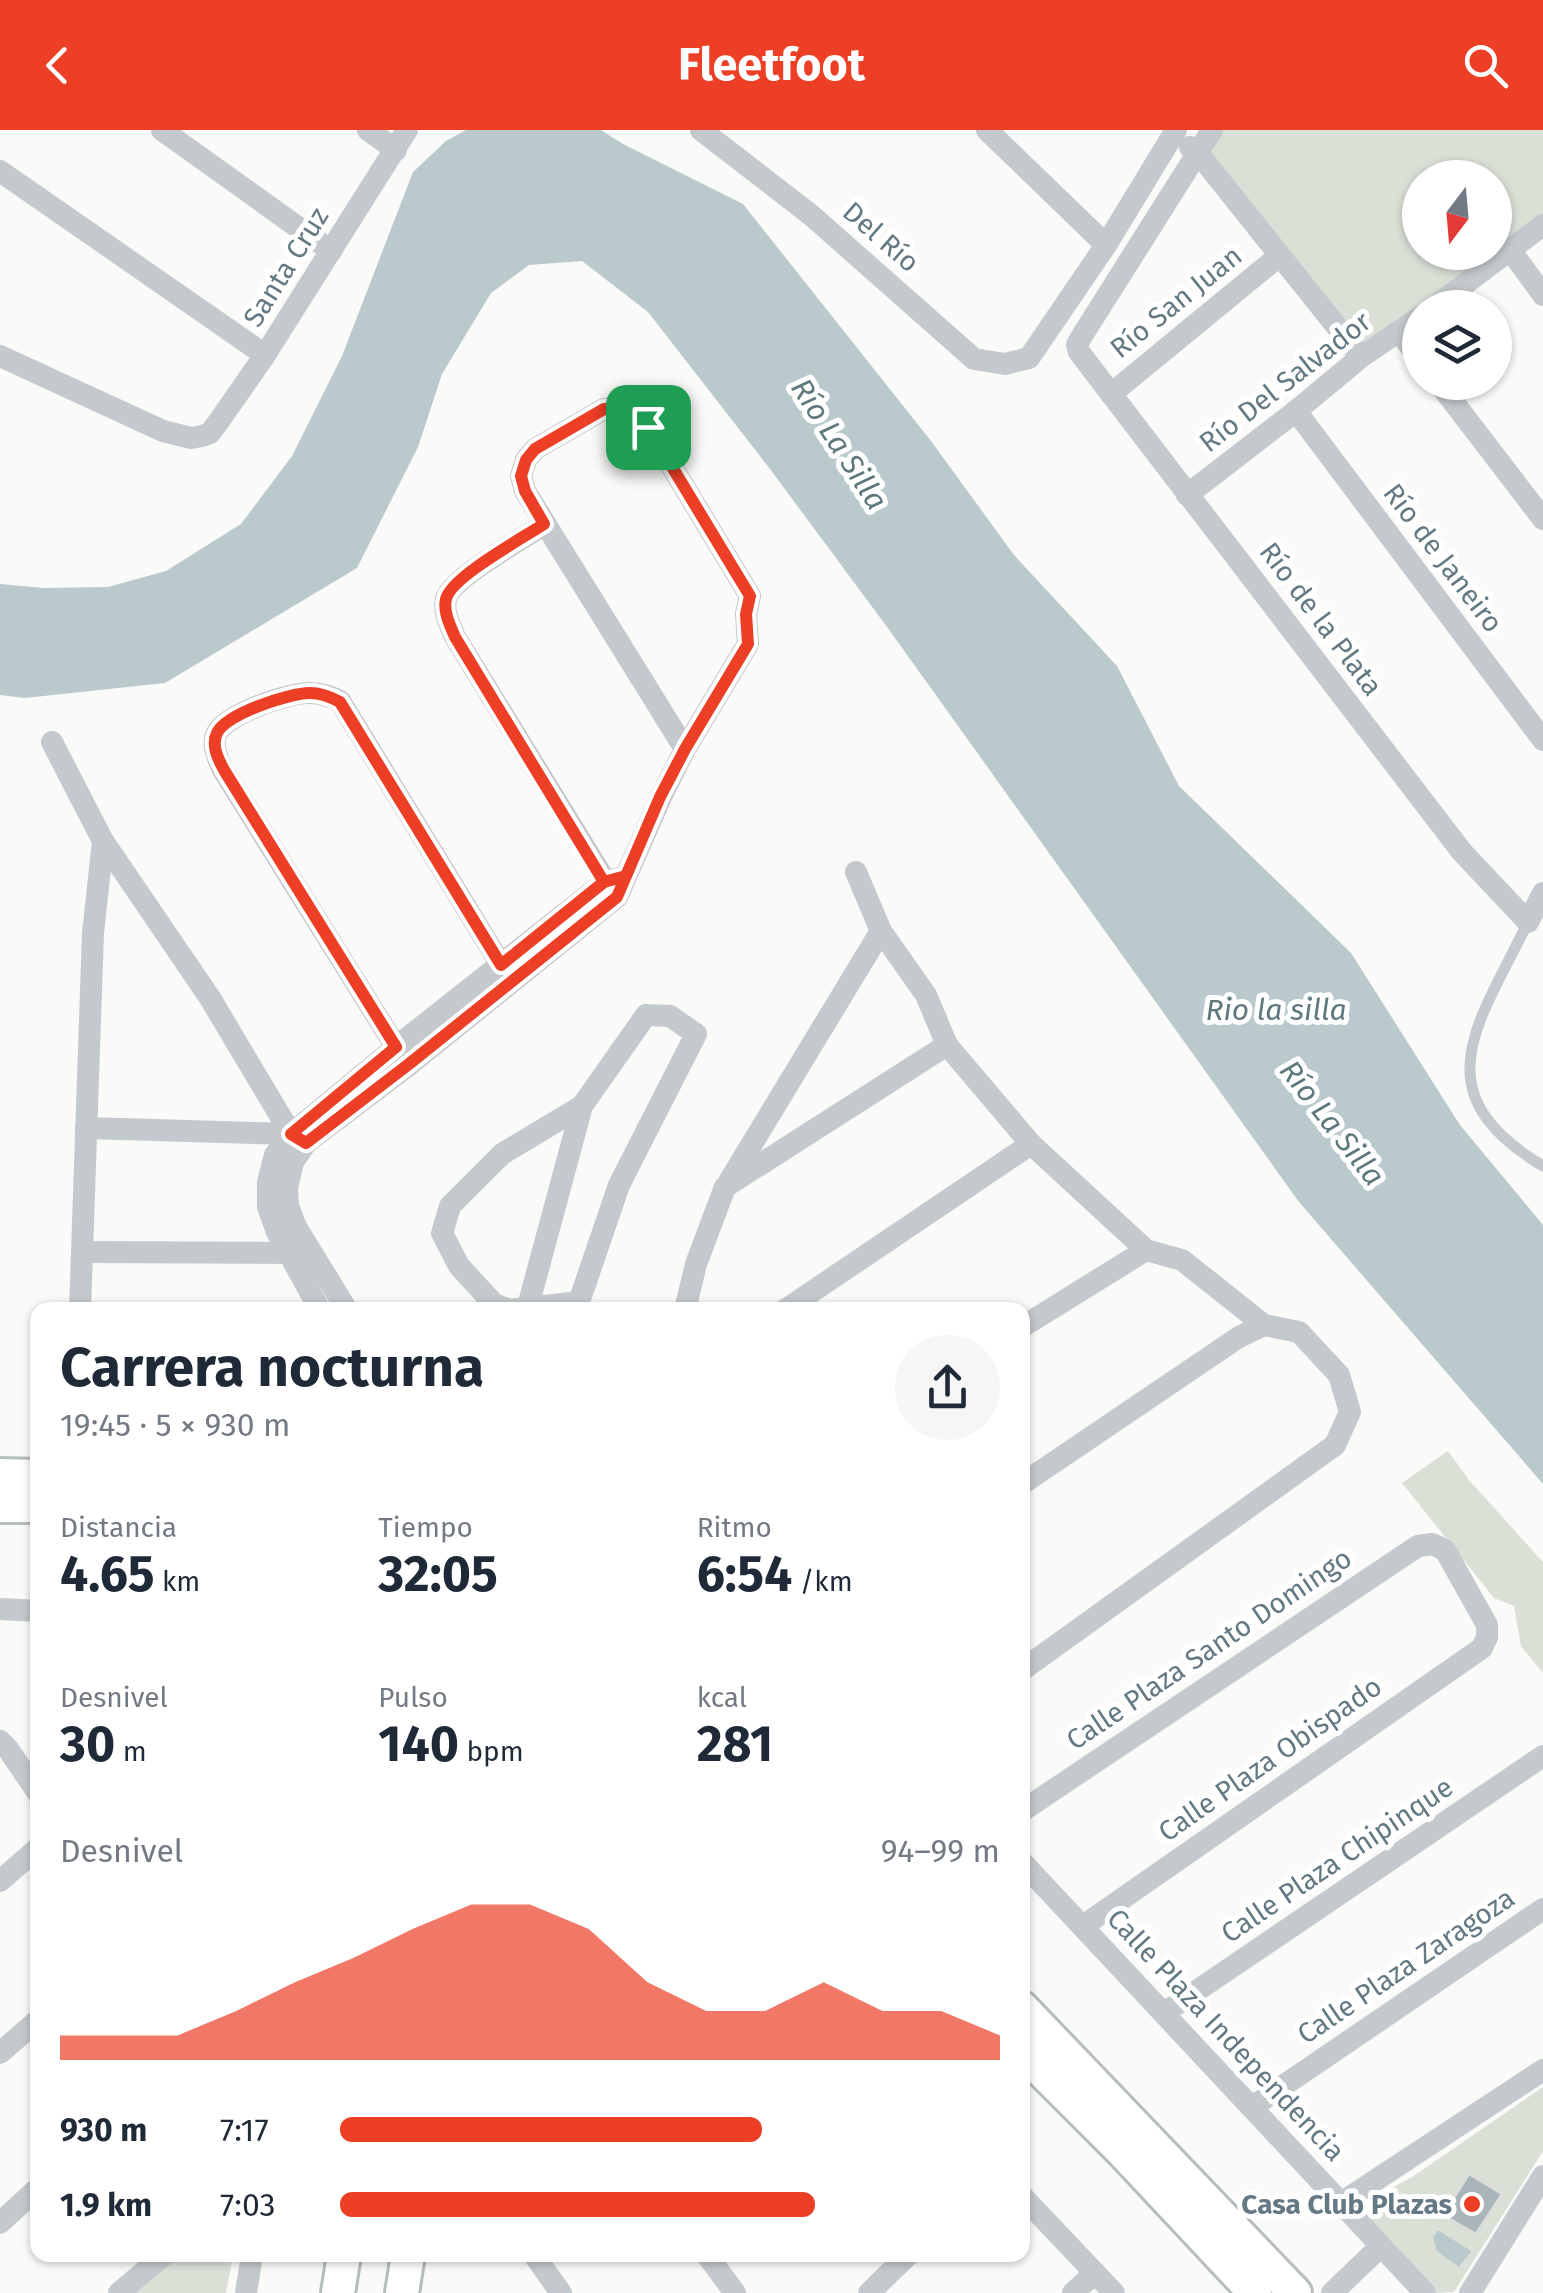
<!DOCTYPE html>
<html lang="es">
<head>
<meta charset="utf-8">
<style>
  :root { --surface:#fff; --page:#f6f6f7; --text:#1f2937; --muted:#747a83; --accent:#ec3f26 }
  body { margin:0; font-family:"Fira Sans",sans-serif; background:var(--page); color:var(--text); height:100vh; display:flex; flex-direction:column; font-size:38px; white-space:nowrap }
  * { box-sizing:border-box; margin:0 }
  p { font-size:32px; color:var(--muted) }
  .icon { flex:none; width:55px; height:55px; fill:none; stroke:currentColor; stroke-width:2; stroke-linecap:round; stroke-linejoin:round }
  .map { position:relative; flex:1; overflow:hidden }
  .panel { position:absolute; left:30px; top:1172px; width:1000px; height:960px; display:flex; flex-direction:column; background:var(--surface); border-radius:20px; box-shadow:0 2px 8px #0004 }
  .panel>* { flex:none }
  .needle { width:65px; rotate:196deg }
  .buttons { position:absolute; left:1402px; top:30px; display:grid; gap:20px }
  .buttons a { display:grid; place-items:center; width:110px; height:110px; border-radius:50%; background:var(--surface); box-shadow:0 2px 8px #0004; font-size:50px }
  .pin { position:absolute; display:grid; place-items:center; width:85px; height:85px; color:#fff; margin:-42px; border-radius:20px; box-shadow:0 5px 15px #0006 }
  .round { display:grid; place-items:center; flex:none; width:105px; height:105px; border-radius:52px; background:var(--page) }
  .overview { display:flex; align-items:center; justify-content:space-between; height:170px; padding:0 30px }
  h1 { font-size:55px; font-weight:700; line-height:75px }
  .stats { display:grid; grid-template-columns:repeat(3,1fr); gap:15px; height:170px; padding:10px 30px }
  .stats div { display:grid; align-content:center }
  .stats b { font-size:50px; font-weight:700 }
  .stats small { font-size:28px; font-weight:400 }
  .stats p { font-size:28px }
  .chart { height:280px; padding:20px 30px }
  .chart p { display:flex; justify-content:space-between }
  .chart svg { width:100%; height:180px; margin-top:10px; fill:var(--accent); opacity:.7 }
  ul { padding:0 30px; list-style:none; font-size:32px }
  li { display:grid; grid-template-columns:160px 120px 1fr; align-items:center; height:75px }
  li i { height:25px; border-radius:12px; background:var(--accent) }
  header { display:flex; justify-content:space-between; align-items:center; height:130px; padding:0 30px; background:var(--accent); color:#fff; font-size:45px; font-weight:700 }
  .map>svg:first-child { display:block }
  .green { fill:#dbe0d7; fill-rule:evenodd }
  .water { fill:#bac9cc }
  .building { fill:#aab5ba; stroke:#dcdcda; stroke-width:2.5 }
  .lines { fill:none; stroke-linecap:round; stroke-linejoin:round }
  .secondary-casing { stroke:#b5bdc1; stroke-width:38 }
  .lane { stroke:#c3c9cc; stroke-width:11 }
  .street { stroke:#c3c9cc; stroke-width:22 }
  .secondary { stroke:#fff; stroke-width:32 }
  .route-casing { stroke:#fff; stroke-width:20 }
  .route { stroke:#ec3f26; stroke-width:12 }
  .poi-dot { fill:#ec3f26; stroke:#fff; stroke-width:4 }
  .labels { text-anchor:middle; dominant-baseline:central; stroke-width:10; stroke-linejoin:round; paint-order:stroke }
  .street-label { font-size:28px; fill:#647984; stroke:#fff }
  .poi-label { font-size:28px; font-weight:bold; fill:#647984; stroke:#fff; text-anchor:end }
  .water-label { font-size:30px; font-style:italic; fill:#5e787e; stroke:#fff }
</style>
</head>
<body>
<header><svg class="icon" aria-label="back" viewBox="0 0 24 24"><path d="M15 5l-7 7 7 7"/></svg>Fleetfoot<svg class="icon" aria-label="search" viewBox="0 0 24 24"><circle cx="10" cy="10" r="6"/><path d="M15 15l6 6"/></svg></header>
<div class="map">
<svg width="1543" height="2163" viewBox="0 0 1543 2163">
  <rect width="100%" height="100%" fill="#fafaf8"/>
  <g class="green">
    <path d="M1211,0H1543V95L1361,227L1198,23ZM1420,48H1495V122H1420Z"/>
    <path d="M1448,1321L1469,1350L1543,1432V1543L1521,1516L1514,1476L1494,1468L1402,1353Z"/>
    <path d="M1543,1957V2021L1454,2162L1436,2163L1428,2159L1396,2115L1372,2092L1371,2076L1377,2066L1412,2047Z"/>
    <path d="M181,2125H233L226,2163H136Z"/>
  </g>
  <g class="water">
    <path d="M466,0H601L623,14L743,74L931,311L1014,425L1117,536L1179,656L1351,823L1460,995L1543,1095V1354L1299,1072L890,501L770,339L648,182L582,131L529,135L491,163L442,244L418,317L357,438L165,553L25,568L0,565V454L44,458L108,457L166,441L241,394L292,326L342,226L413,42L446,11Z"/>
    <path d="M1438,2100L1471,2121L1459,2137L1437,2121L1433,2107Z"/>
  </g>
  <path class="building" d="M1469,2044L1502,2064L1476,2104L1443,2085Z"/>
  <g class="lines">
    <defs>
      <g id="secondary">
        <path d="M0,1345L38,1346"/>
        <path d="M0,1376H38"/>
        <path d="M1022,1878L1295,2163"/>
        <path d="M1022,1921L1123,2022L1255,2163"/>
        <path d="M338,2163L344,2125"/>
        <path d="M402,2163L408,2125"/>
      </g>
    </defs>
    <use href="#secondary" class="secondary-casing"/>
    <path class="lane" d="M1528,792C1480,892 1419,962 1543,1036"/>
    <g class="street">
      <path d="M162,0L331,121"/>
      <path d="M368,0L396,20"/>
      <path d="M701,0L811,85L974,229L1005,234L1029,228L1106,115L1176,0"/>
      <path d="M987,0L1106,115"/>
      <path d="M1212,0L1080,209L1077,215L1079,222L1462,722L1528,792L1543,763"/>
      <path d="M1190,17L1198,23L1361,227"/>
      <path d="M0,41L265,225"/>
      <path d="M1511,121L1543,165"/>
      <path d="M1433,178L1543,95"/>
      <path d="M1399,202L1420,229"/>
      <path d="M0,226L163,301L191,308L202,306L210,303L219,291L265,225L407,0"/>
      <path d="M1438,252L1543,389"/>
      <path d="M1111,264L1279,126"/>
      <path d="M1296,281L1543,610"/>
      <path d="M1187,365L1296,281L1361,227L1420,187"/>
      <path d="M544,395C524,408 451,448 446,469C443,482 450,495 455,507L611,760"/>
      <path d="M52,612L103,711L210,868L291,1004L303,1011"/>
      <path d="M856,742L881,801L926,865L947,915L1031,1014L1146,1120L1182,1130L1264,1195"/>
      <path d="M409,935L396,917L223,640C218,629 211,615 217,603C226,584 290,562 310,563C321,563 329,566 340,571L511,851"/>
      <path d="M86,998L291,1004"/>
      <path d="M730,1050L881,801"/>
      <path d="M83,1122L298,1123"/>
      <path d="M579,1172L510,1180L494,1174L459,1136L442,1103L450,1076L502,1024L582,976"/>
      <path d="M80,1180L93,803L103,711"/>
      <path d="M320,1180L277,1102L268,1077V1052L275,1025L291,1004L396,917L605,752L626,746"/>
      <path d="M347,1180L296,1097L288,1076L287,1058L293,1032L306,1013L409,935L617,767L661,667L685,619L748,514L746,484L750,466L648,297L636,285L622,278L604,279L535,319L526,330L521,346L525,361L685,619"/>
      <path d="M527,1180L582,976L646,885L670,886L696,904L619,1055L579,1172L578,1180"/>
      <path d="M685,1180L696,1134L725,1057L947,915"/>
      <path d="M785,1180L1031,1014"/>
      <path d="M1022,1197L1146,1120"/>
      <path d="M1022,1354L1239,1207L1264,1195L1299,1202L1339,1245L1350,1282L1335,1315L1022,1540"/>
      <path d="M0,1479L38,1481"/>
      <path d="M0,1611L8,1619L38,1663"/>
      <path d="M1022,1681L1418,1416L1432,1414L1445,1420L1487,1495V1507L1482,1518L1083,1796"/>
      <path d="M1022,1732L1425,2163"/>
      <path d="M0,1751L38,1718"/>
      <path d="M1164,1883L1543,1626"/>
      <path d="M0,1923L38,1890"/>
      <path d="M1252,1977L1543,1779"/>
      <path d="M1022,2066L1114,2163"/>
      <path d="M1341,2073L1543,1940"/>
      <path d="M0,2093L38,2058"/>
      <path d="M534,2125L561,2163"/>
      <path d="M707,2125L735,2163"/>
      <path d="M119,2163L164,2125"/>
      <path d="M246,2163L252,2125"/>
      <path d="M869,2163L908,2125"/>
      <path d="M1073,2163L1095,2143"/>
      <path d="M1332,2163L1381,2116"/>
      <path d="M1470,2163L1543,2046"/>
    </g>
    <use href="#secondary" class="secondary"/>
  </g>
  <g class="lines">
    <defs>
      <path id="route" d="M648,297L750,466L746,484L748,514L685,619L660,667L626,746L604,752L501,835L340,572C329,566 321,563 310,563C289,563 226,584 217,603C211,615 218,629 224,640L396,917L291,1004L306,1013L409,934L617,767L626,746L604,752L455,507C450,495 443,482 446,469C451,447 523,408 544,394L525,361L521,346L526,330L535,319L604,279L622,278L636,285L648,297"/>
    </defs>
    <use href="#route" class="route-casing"/>
    <use href="#route" class="route"/>
  </g>
  <circle class="poi-dot" cx="1472" cy="2074" r="10"/>
  <g class="labels">
    <g class="street-label">
      <text transform="translate(881 107) rotate(41)">Del Río</text>
      <text transform="translate(286 137) rotate(-58)">Santa Cruz</text>
      <text transform="translate(1176 172) rotate(-39)">Río San Juan</text>
      <text transform="translate(1285 252) rotate(-38)">Río Del Salvador</text>
      <text transform="translate(1443 428) rotate(53)">Río de Janeiro</text>
      <text transform="translate(1321 489) rotate(53)">Río de la Plata</text>
      <text transform="translate(1209 1519) rotate(-34)">Calle Plaza Santo Domingo</text>
      <text transform="translate(1270 1629) rotate(-35)">Calle Plaza Obispado</text>
      <text transform="translate(1337 1730) rotate(-34)">Calle Plaza Chipinque</text>
      <text transform="translate(1406 1836) rotate(-34)">Calle Plaza Zaragoza</text>
      <text transform="translate(1226 1905) rotate(47)">Calle Plaza Independencia</text>
    </g>
    <g class="poi-label">
      <text x="1452" y="2074">Casa Club Plazas</text>
    </g>
    <g class="water-label">
      <text transform="translate(839 314) rotate(57)">Río La Silla</text>
      <text x="1276" y="880">Rio la silla</text>
      <text transform="translate(1332 993) rotate(52)">Río La Silla</text>
    </g>
  </g>
</svg>
<div class="buttons">
<a><svg class="needle" viewBox="-14 -14 28 28"><path d="M0-13l5 13h-10z" fill="#e53935"/><path d="M0 13l5-13h-10z" fill="#747a83"/></svg></a>
<a><svg class="icon" aria-label="layers" viewBox="0 0 24 24"><path d="M12 4l9 5-9 5-9-5zM3 14l9 5 9-5"/></svg></a>
</div>
<div class="pin" style="left:648px;top:297px;background:#1e9e55"><svg class="icon" aria-label="arrive" viewBox="0 0 24 24"><path d="M6 21V4h12l-3 4 3 4H6"/></svg></div>
<section class="panel">
<div class="overview"><div><h1>Carrera nocturna</h1><p>19:45 · 5 × 930 m</p></div><a class="round"><svg class="icon" aria-label="share" viewBox="0 0 24 24"><path d="M12 15V3M7 8l5-5 5 5M5 13v7h14v-7"/></svg></a></div>
<div class="stats">
<div><p>Distancia</p><b>4.65<small> km</small></b></div>
<div><p>Tiempo</p><b>32:05</b></div>
<div><p>Ritmo</p><b>6:54<small> /km</small></b></div>
</div>
<div class="stats">
<div><p>Desnivel</p><b>30<small> m</small></b></div>
<div><p>Pulso</p><b>140<small> bpm</small></b></div>
<div><p>kcal</p><b>281</b></div>
</div>
<div class="chart"><p><span>Desnivel</span>94–99 m</p>
<svg viewBox="0 0 160 44" preserveAspectRatio="none"><path d="M0 44V38L10 38L20 38L30 32L40 25L50 19L60 12L70 6L80 6L90 12L100 25L110 32L120 32L130 25L140 32L150 32L160 38V44z"/></svg>
</div>
<ul>
<li><b>930 m</b>7:17<i style="width:64%"></i></li>
<li><b>1.9 km</b>7:03<i style="width:72%"></i></li>
</ul>
</section>
</div>
</body>
</html>
